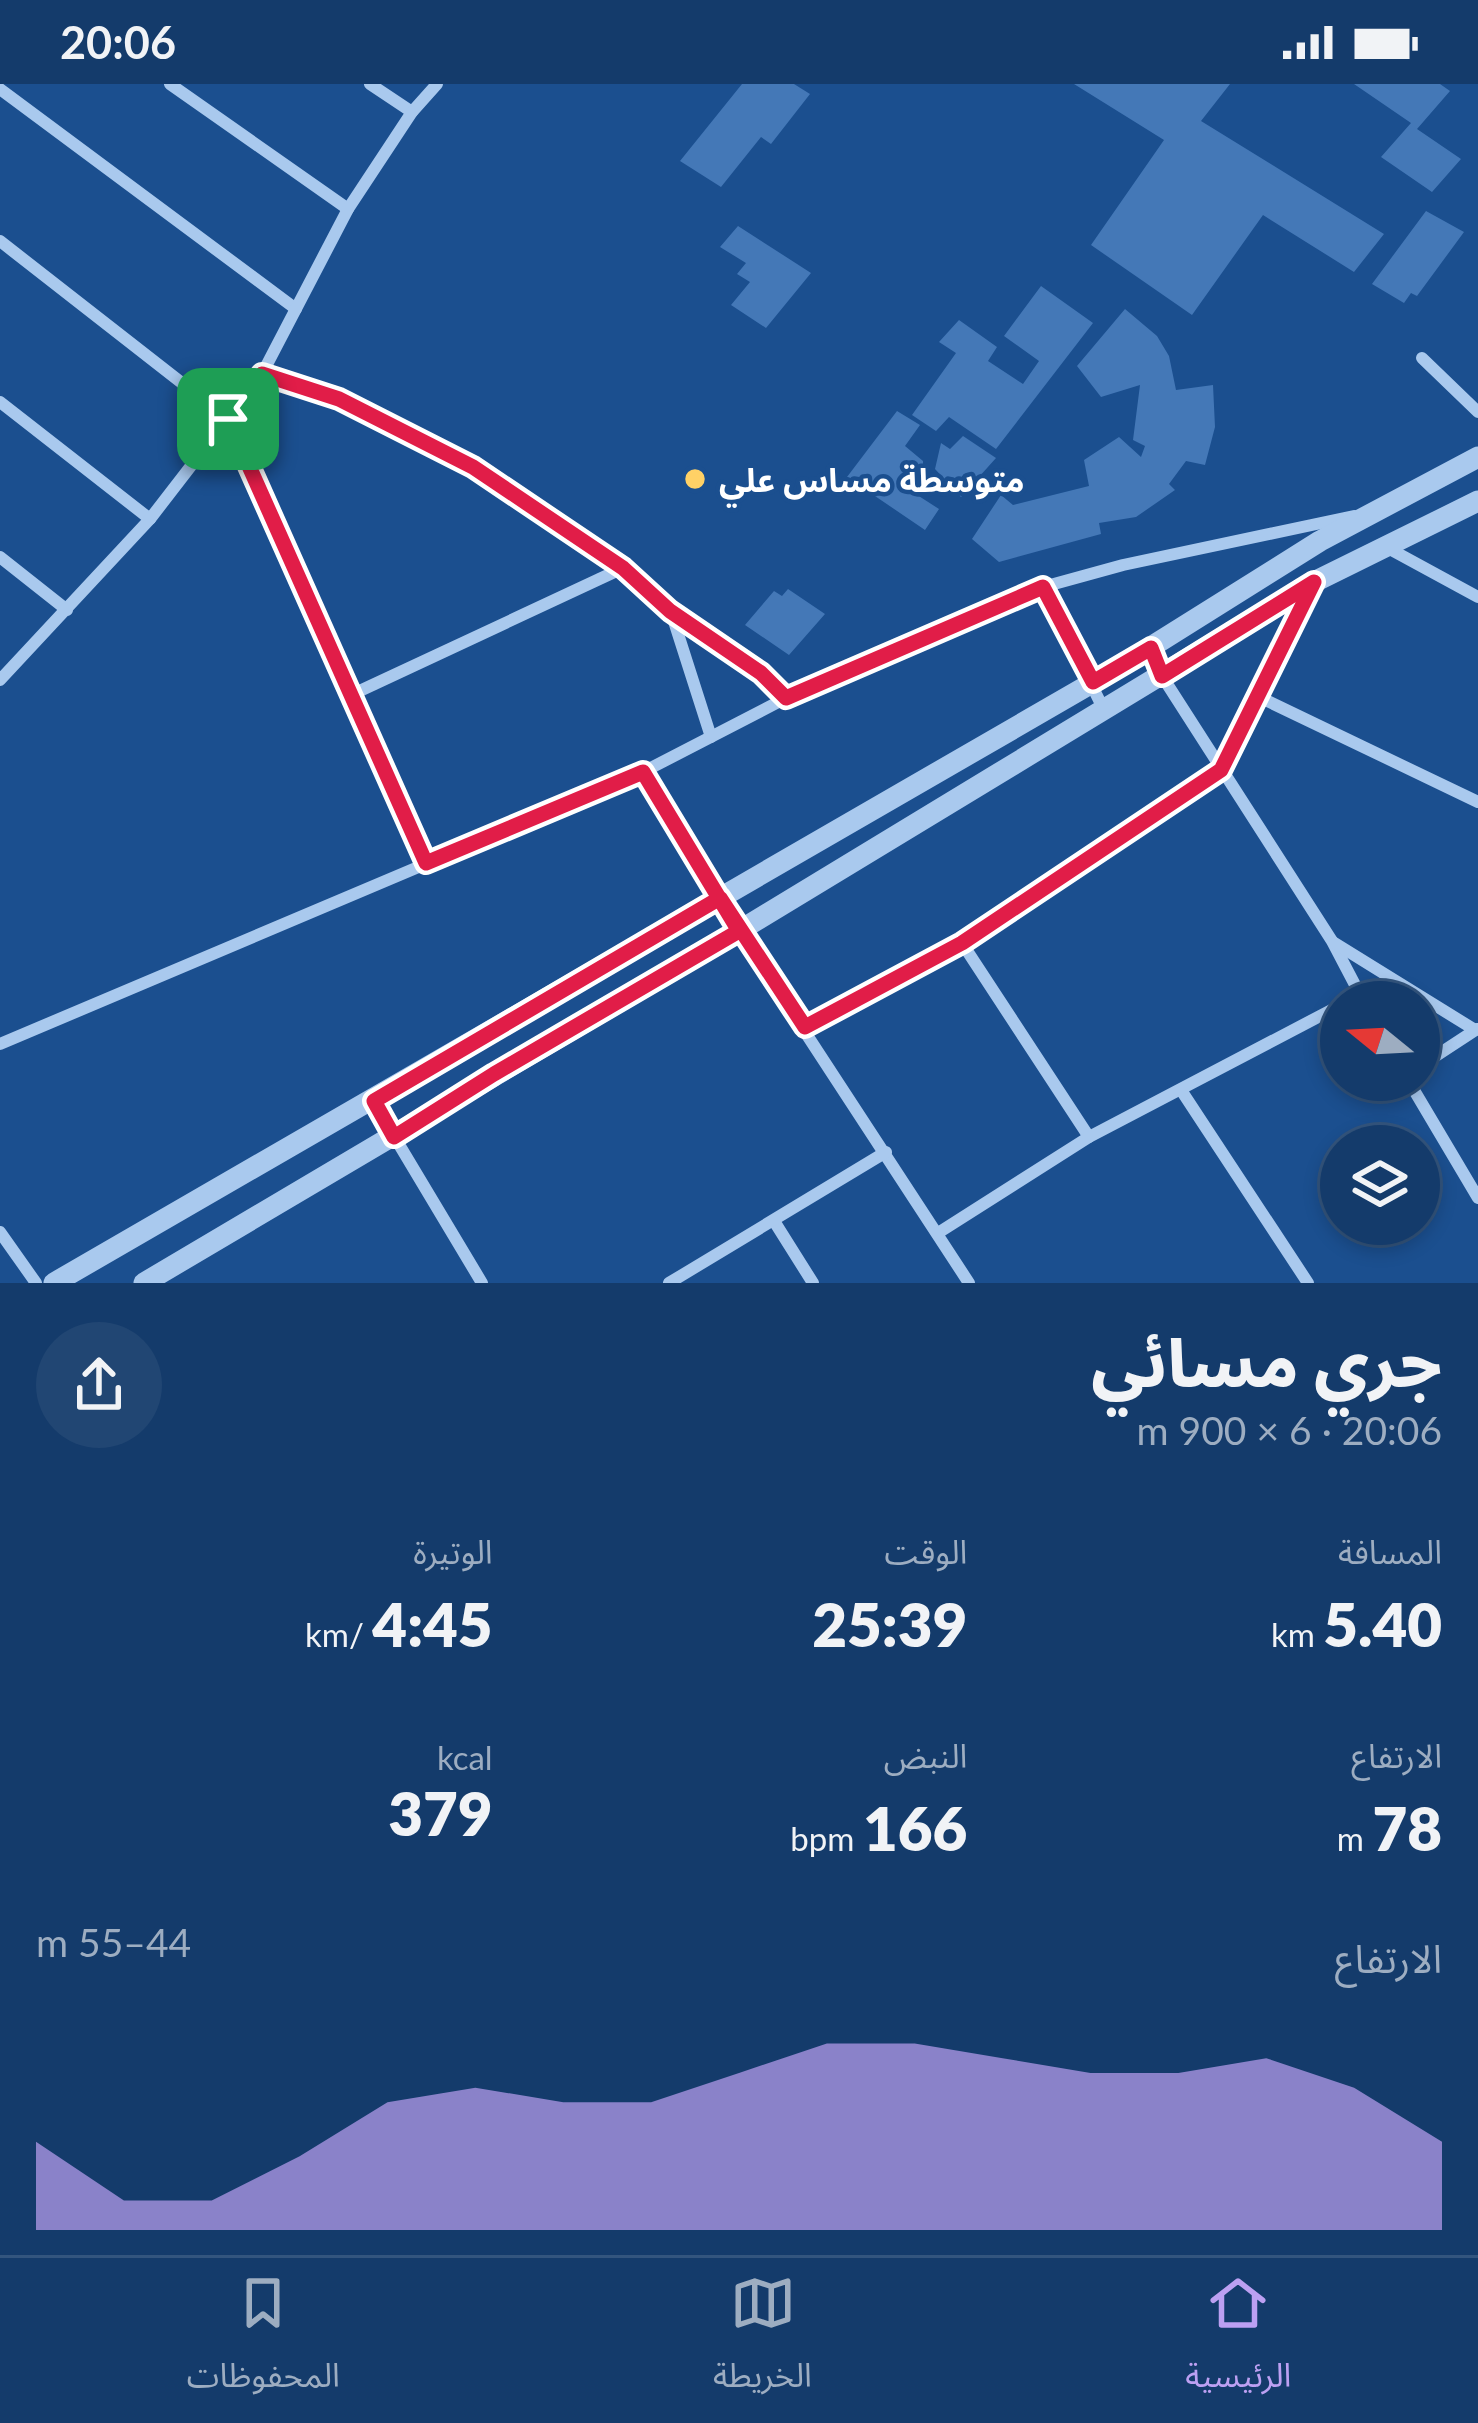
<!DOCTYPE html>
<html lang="ar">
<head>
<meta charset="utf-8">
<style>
  :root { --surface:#143b6b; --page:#214673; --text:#f1f3f6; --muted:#9dadc1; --line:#33557e; --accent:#bca0f2 }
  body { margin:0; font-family:Lato,"Noto Sans Arabic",sans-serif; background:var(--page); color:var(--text); direction:rtl; height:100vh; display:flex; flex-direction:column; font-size:45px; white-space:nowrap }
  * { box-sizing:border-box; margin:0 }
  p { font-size:39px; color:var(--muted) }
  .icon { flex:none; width:66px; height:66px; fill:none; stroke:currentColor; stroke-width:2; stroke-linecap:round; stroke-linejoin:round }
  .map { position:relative; height:1199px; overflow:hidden; direction:ltr }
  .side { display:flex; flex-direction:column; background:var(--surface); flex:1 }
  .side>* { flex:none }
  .needle { width:78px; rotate:288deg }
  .buttons { position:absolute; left:1320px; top:897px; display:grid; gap:24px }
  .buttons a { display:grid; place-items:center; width:120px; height:120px; border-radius:50%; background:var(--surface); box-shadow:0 6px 18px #0003,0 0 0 3px var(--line); font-size:60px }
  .pin { position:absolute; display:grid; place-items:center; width:102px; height:102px; color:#fff; margin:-51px; border-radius:24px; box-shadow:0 6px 18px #0006 }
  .round { display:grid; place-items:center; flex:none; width:126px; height:126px; border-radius:63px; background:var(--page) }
  .head { display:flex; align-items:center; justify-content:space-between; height:204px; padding:0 36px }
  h1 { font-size:66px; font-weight:800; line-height:90px }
  .stats { display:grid; grid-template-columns:repeat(3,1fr); gap:18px; height:204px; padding:12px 36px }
  .stats div { display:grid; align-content:center }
  .stats b { font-size:60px; font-weight:800 }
  .stats small { font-size:33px; font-weight:400 }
  .stats p { font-size:33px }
  .chart { height:336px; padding:24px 36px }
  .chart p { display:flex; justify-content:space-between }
  .chart svg { width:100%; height:216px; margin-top:12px; fill:var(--accent); opacity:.7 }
  .status { display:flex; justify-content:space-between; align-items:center; height:84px; padding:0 60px; background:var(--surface); direction:ltr }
  .status svg { height:33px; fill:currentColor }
  .tab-bar { display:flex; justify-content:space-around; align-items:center; height:168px; border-top:3px solid var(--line); background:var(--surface); font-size:33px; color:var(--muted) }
  .tab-bar a { display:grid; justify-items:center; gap:6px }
  .tab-bar .selected { color:var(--accent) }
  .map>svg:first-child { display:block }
  .building { fill:#4478b7 }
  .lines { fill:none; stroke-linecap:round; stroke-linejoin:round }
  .minor { stroke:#a9c9ee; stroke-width:12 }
  .tertiary { stroke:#a9c9ee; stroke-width:21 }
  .route-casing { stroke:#fff; stroke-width:24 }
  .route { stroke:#e11d48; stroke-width:15 }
  .poi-dot { fill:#ffd166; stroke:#1b4f8f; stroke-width:4.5 }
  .labels { text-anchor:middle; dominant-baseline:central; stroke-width:9; stroke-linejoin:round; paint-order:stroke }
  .poi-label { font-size:33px; font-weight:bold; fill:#fff; stroke:#1b4f8f; text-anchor:start }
</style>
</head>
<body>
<div class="status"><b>20:06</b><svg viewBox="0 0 49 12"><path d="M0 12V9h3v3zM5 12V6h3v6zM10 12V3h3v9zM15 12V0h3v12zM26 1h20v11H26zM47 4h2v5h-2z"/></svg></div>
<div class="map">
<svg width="1478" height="1199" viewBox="0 0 1478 1199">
  <rect width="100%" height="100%" fill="#1b4f8f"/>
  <g class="building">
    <path d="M742,0H794L810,10L771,60L761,53L721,103L680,77Z"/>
    <path d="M1074,0H1230L1201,37L1384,150L1354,188L1263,131L1192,231L1091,161L1164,56Z"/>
    <path d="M1354,0H1440L1450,7L1417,45L1461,75L1432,108L1381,73L1411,39Z"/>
    <path d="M1426,127L1464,148L1417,212L1411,209L1404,219L1372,200Z"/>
    <path d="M738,142L811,189L766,244L731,221L750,198L737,190L746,179L720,163Z"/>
    <path d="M1041,202L1093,239L996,365L949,333L936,347L912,331L956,269L939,258L959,236L997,263L988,277L1023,300L1039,277L1004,252Z"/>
    <path d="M1125,225L1157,252L1169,272L1176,306L1213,301L1215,343L1205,381L1186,377L1169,400L1175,406L1136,433L1099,439L1101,450L999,478L972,455L1001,411L1013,421L1089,402L1084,376L1119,353L1141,373L1145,362L1133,356L1140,301L1101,313L1077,282Z"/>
    <path d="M897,327L920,341L905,362L923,377V390L911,407L939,425L925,446L847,393Z"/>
    <path d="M963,352L996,374L961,413L935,385L941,359L950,365Z"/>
    <path d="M788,505L825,530L789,571L745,541L774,507L782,512Z"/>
  </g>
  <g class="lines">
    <g class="minor">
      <path d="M170,0L348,125"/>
      <path d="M370,0L412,28"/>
      <path d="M0,5L296,225"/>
      <path d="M0,157L228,335L426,779"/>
      <path d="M1422,274L1478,328"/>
      <path d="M262,290L339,315L473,383L623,484L670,527L761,589L786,614"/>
      <path d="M0,318L150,435"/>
      <path d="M1386,463L1478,513"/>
      <path d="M0,473L67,526"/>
      <path d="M1043,503L1104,626"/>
      <path d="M671,528L711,653"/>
      <path d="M1151,564L1162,592L1332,857L1364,918"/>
      <path d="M0,596L150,435L262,290L348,125L412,28L437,0"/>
      <path d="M351,611L623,484"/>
      <path d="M1257,612L1478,718"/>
      <path d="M643,688L739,847L969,1199"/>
      <path d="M1333,858L1475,946"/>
      <path d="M962,859L1089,1053"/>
      <path d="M805,943L962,859L1221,686L1312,502"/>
      <path d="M0,960L643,688L786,614L1043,503L1123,481L1354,432"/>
      <path d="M1419,983L1477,945"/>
      <path d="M1408,996L1478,1114"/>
      <path d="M1181,1006L1308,1199"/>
      <path d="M373,1017L482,1199"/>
      <path d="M774,1137L813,1199"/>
      <path d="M0,1148L36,1199"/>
      <path d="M938,1149L1089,1053L1341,921"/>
      <path d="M669,1199L886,1068"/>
    </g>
    <g class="tertiary">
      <path d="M54,1199L1111,588L1320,457L1478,373"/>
      <path d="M144,1199L739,847L1314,498L1478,417"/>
    </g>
  </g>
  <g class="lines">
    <defs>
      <path id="route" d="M228,335L426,779L643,688L739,847L494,990L394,1053L374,1017L720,814L805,943L962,859L1221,686L1314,498L1162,592L1151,564L1093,598L1043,503L786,614L761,589L670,527L623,484L473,383L339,315L262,290L228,335"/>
    </defs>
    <use href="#route" class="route-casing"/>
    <use href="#route" class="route"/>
  </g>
  <circle class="poi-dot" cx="695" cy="395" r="12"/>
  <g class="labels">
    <g class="poi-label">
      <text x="719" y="395">متوسطة مساس علي</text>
    </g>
  </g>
</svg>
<div class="buttons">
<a><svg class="needle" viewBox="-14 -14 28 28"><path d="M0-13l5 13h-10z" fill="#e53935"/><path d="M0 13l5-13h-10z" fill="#9dadc1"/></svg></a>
<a><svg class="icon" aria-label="layers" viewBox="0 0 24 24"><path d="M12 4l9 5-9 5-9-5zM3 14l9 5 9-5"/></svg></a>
</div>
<div class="pin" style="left:228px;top:335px;background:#1e9e55"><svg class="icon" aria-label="arrive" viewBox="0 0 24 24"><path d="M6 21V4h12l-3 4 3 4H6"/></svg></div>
</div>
<section class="side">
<div class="head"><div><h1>جري مسائي</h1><p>20:06 · 6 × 900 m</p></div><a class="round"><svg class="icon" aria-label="share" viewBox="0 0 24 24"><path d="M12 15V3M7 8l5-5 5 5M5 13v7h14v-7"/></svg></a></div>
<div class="stats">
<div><p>المسافة</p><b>5.40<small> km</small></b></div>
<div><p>الوقت</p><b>25:39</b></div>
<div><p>الوتيرة</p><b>4:45<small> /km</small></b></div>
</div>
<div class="stats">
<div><p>الارتفاع</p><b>78<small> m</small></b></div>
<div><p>النبض</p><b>166<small> bpm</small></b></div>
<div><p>kcal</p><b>379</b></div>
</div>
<div class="chart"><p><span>الارتفاع</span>44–55 m</p>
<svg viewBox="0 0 160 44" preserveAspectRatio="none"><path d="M0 44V26L10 38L20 38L30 29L40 18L50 15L60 18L70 18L80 12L90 6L100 6L110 9L120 12L130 12L140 9L150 15L160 26V44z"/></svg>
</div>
</section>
<nav class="tab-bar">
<a class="selected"><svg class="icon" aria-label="home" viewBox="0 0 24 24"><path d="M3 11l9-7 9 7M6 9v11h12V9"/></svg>الرئيسية</a>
<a><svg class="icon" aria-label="map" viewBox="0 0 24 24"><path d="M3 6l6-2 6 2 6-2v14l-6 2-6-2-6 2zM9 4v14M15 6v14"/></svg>الخريطة</a>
<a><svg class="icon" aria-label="saved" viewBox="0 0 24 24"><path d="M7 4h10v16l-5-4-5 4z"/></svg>المحفوظات</a>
</nav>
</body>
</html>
